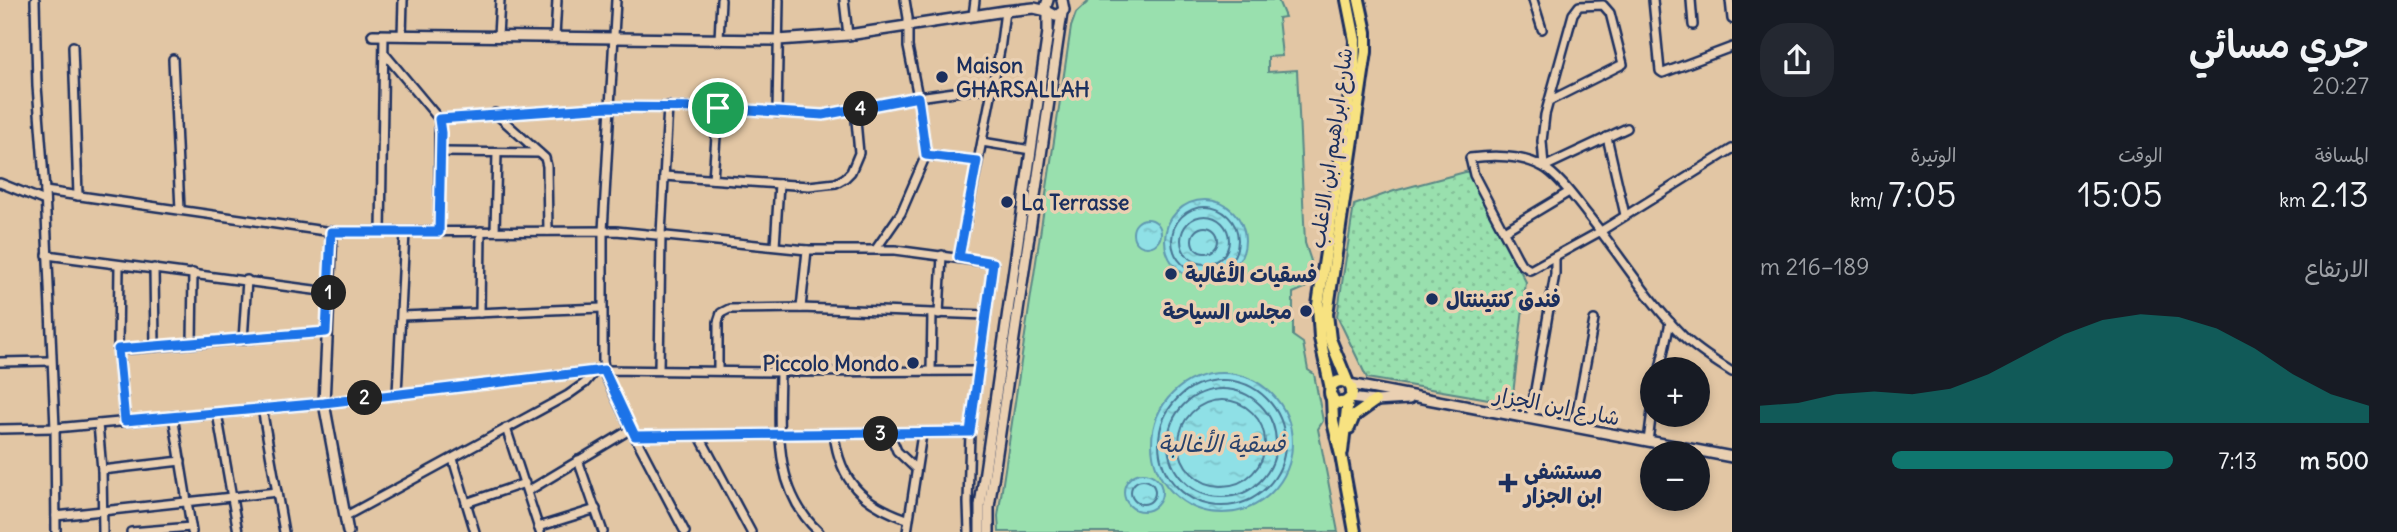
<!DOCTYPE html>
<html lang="ar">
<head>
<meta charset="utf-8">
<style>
  :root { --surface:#171b24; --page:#242831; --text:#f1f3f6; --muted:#9ea1a6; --accent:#0f766e }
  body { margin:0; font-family:Delius,"Playpen Sans Arabic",sans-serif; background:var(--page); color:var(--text); direction:rtl; height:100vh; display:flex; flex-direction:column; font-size:26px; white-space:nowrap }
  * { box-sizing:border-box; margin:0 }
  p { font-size:23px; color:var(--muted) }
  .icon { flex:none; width:38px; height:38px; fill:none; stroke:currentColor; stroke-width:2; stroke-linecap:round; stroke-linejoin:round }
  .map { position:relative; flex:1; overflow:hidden; direction:ltr }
  .side { display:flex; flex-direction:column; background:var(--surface); width:665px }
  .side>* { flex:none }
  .buttons { position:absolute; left:1640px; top:357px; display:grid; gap:14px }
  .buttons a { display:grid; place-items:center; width:70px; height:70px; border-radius:50%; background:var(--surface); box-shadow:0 4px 10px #0003; font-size:35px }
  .pin { position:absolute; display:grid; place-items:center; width:60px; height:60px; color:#fff; margin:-30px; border:4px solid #fff; border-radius:50%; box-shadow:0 2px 7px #0007 }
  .km { position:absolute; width:35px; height:35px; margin:-18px; border-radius:50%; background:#222; color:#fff; font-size:19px; line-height:35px; text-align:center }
  .round { display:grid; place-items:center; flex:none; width:74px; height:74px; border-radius:28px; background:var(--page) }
  .head { display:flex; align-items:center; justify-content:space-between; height:119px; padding:0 28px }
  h1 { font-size:38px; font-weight:600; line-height:52px }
  .stats { display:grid; grid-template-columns:repeat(3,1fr); gap:10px; height:119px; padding:7px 28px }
  .stats div { display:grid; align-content:center }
  .stats b { font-size:35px; font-weight:600 }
  .stats small { font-size:19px; font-weight:400 }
  .stats p { font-size:19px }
  .chart { height:196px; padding:14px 28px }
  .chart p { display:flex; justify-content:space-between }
  .chart svg { width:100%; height:126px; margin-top:7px; fill:var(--accent); opacity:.7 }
  ul { padding:0 28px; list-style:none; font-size:23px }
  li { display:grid; grid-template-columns:112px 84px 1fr; align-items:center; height:52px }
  li i { height:18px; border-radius:9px; background:var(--accent) }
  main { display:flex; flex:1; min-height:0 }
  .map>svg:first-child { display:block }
  .grass { fill:url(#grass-dots); stroke:#5a8886; stroke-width:2 }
  .park { fill:#99e0ae; stroke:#5a8886; stroke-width:2 }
  .water { fill:url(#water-ripples); stroke:#6199b0; stroke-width:2 }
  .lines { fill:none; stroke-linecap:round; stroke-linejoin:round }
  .shore { stroke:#497694; stroke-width:2 }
  .minor-casing { stroke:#1b2f5e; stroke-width:12 }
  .tertiary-casing { stroke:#1b2f5e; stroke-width:14 }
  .primary-casing { stroke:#1b2f5e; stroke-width:16 }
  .minor { stroke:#ead0b2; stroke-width:7 }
  .tertiary { stroke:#ead0b2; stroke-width:9 }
  .primary { stroke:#f7e281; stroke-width:10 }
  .route-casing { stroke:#fff; stroke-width:14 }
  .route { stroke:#1a73e8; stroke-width:9 }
  .poi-dot { fill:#1b2f5e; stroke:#ead0b2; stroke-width:2.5 }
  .labels { text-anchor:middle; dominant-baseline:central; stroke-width:7; stroke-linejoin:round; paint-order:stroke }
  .poi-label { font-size:21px; font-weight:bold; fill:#1b2f5e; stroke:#ead0b2; text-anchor:start }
  .street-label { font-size:21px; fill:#1b2f5e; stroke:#ead0b2 }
  .water-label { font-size:23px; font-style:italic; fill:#27416c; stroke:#ead0b2 }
</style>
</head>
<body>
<main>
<section class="side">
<div class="head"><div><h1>جري مسائي</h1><p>20:27</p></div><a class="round"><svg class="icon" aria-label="share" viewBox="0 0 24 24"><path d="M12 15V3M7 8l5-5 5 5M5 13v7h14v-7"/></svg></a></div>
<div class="stats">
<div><p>المسافة</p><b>2.13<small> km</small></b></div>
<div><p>الوقت</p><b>15:05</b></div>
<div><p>الوتيرة</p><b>7:05<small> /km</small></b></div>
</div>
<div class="chart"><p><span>الارتفاع</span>189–216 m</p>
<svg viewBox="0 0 160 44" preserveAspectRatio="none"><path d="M0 44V38L10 37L20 34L30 33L40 34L50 32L60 27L70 20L80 13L90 8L100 6L110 7L120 11L130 18L140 27L150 34L160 38V44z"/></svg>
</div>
<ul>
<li><b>500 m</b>7:13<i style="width:68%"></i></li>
</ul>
</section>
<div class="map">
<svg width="1732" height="532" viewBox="0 0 1732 532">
  <defs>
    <pattern id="grass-dots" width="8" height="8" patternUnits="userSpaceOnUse" patternTransform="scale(1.75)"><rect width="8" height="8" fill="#99e0ae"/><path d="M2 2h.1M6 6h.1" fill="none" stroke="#83c098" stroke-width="1.8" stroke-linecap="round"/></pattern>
    <pattern id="water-ripples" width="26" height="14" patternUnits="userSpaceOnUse" patternTransform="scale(1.75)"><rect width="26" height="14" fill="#8fe0e6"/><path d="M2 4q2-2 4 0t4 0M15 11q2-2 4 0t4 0" fill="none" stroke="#7bc0c8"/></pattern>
  </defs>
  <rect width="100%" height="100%" fill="#e2c6a4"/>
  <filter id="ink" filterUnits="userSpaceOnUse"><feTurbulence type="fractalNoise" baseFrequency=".0143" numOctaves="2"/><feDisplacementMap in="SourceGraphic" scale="14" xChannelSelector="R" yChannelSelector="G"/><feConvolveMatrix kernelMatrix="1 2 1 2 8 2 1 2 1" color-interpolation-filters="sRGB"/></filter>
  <g filter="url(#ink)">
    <path class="grass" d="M1469,171L1526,282L1512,403L1367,378L1337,316L1354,205L1394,191Z"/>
    <path class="park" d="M1090,0H1278L1285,17L1278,18L1282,56L1268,57V72L1297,70L1305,243L1311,261L1307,287L1293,293V336L1303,343L1308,370L1314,374L1323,421L1318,429L1338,532H999L998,516L1071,27L1076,13Z"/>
    <g class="water">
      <circle cx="1205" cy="240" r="40"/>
      <circle cx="1147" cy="233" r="14"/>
      <circle cx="1222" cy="443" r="70"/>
      <circle cx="1143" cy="492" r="19"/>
    </g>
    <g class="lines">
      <g class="shore">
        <circle cx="1205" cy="240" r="33"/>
        <circle cx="1205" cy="240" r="24"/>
        <circle cx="1205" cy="240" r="13"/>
        <circle cx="1222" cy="443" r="63"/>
        <circle cx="1222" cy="443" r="54"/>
        <circle cx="1222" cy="443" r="43"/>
        <circle cx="1143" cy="492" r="12"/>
      </g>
      <defs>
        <g id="minor">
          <path d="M35,0L37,86L45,191L55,428L56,532"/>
          <path d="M616,0L603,231V361L606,377L631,429L685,532"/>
          <path d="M844,0L848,35"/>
          <path d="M1533,0L1542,29"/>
          <path d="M1653,0L1660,71L1663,73L1732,47"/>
          <path d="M1691,0L1693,25"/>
          <path d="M1730,0L1732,19"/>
          <path d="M973,16L975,0"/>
          <path d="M402,36L403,0"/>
          <path d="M498,36L500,0"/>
          <path d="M555,37L557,0"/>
          <path d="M719,39L721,0"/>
          <path d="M73,46L78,196"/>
          <path d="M384,53L439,119V231"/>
          <path d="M173,59L180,210"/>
          <path d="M495,113L545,158L547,166L548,231"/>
          <path d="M777,113L779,0"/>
          <path d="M439,119L608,107L718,108L823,115L918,97L991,87"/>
          <path d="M1607,137L1625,215"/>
          <path d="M982,142L1031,150"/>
          <path d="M1732,149L1601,231L1530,270L1521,264L1517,257L1474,175L1470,158C1493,155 1522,155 1543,167C1558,175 1576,200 1587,214C1619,253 1649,303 1684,337C1698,351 1715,361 1732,372"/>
          <path d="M440,152L539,153"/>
          <path d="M926,155L977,161"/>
          <path d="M1544,167L1542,141L1545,115L1573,14L1579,6L1603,5L1610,13L1623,64L1549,101"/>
          <path d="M1544,167L1627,128"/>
          <path d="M664,176L809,186L836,183L845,178L851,172L859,153L855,110"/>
          <path d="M713,179L718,108"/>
          <path d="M0,183L45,201"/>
          <path d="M45,191L332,232L616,231L807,250H895L993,263L970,432L968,503L969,532"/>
          <path d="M495,231L497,153"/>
          <path d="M1504,231L1569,192"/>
          <path d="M381,232L384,35"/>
          <path d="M775,246L779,184"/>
          <path d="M876,249L901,213L926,155L918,97L908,47V18L905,0"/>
          <path d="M47,255L329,292"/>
          <path d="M959,257L1000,50L1005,11"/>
          <path d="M119,265L118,350L125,421"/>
          <path d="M154,268L155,347"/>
          <path d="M801,308L807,250"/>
          <path d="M480,313L481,231"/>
          <path d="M939,314L942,255"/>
          <path d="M402,316L602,308"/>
          <path d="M243,340L247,280"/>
          <path d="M192,343L193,273"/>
          <path d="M118,350L326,332"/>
          <path d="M0,362L51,361"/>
          <path d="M1660,369L1670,322"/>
          <path d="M659,370L661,234L668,106"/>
          <path d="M718,370V322L721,313L729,309L801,308L986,315"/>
          <path d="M931,371L932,314"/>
          <path d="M780,372C779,429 773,490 819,532"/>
          <path d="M397,394L405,232"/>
          <path d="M262,408L284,532"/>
          <path d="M217,413L238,532"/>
          <path d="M173,416L192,532"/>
          <path d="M1530,419L1555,274V257"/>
          <path d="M98,424L102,470L103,532"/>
          <path d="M1574,427L1594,320"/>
          <path d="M506,428L540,532"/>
          <path d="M0,429L55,428L324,403L604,370L780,372L978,371"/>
          <path d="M834,434C840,482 863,504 907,519"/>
          <path d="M890,434L897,451L916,469"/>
          <path d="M699,435L751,532"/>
          <path d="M635,436L970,432"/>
          <path d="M1648,441L1652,411"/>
          <path d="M453,459L475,532"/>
          <path d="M578,460L603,532"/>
          <path d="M102,470L181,461"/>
          <path d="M528,491L631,429"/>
          <path d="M466,503L525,483"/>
          <path d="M56,516L277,492"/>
          <path d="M346,516L568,395L585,383L595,371"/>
          <path d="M538,527L596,509"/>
          <path d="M131,532L191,527"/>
          <path d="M907,532L922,434"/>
        </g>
        <g id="tertiary">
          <path d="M1048,0L1046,6L1047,11L1056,16L1064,10L1062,0"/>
          <path d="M373,35L778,40L848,35L1005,11L1034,8L1047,11"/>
          <path d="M332,232L324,403L348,532"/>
          <path d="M1349,384L1732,457"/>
          <path d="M1350,398L1375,401L1409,399"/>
          <path d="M980,532V506L1048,32V12"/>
          <path d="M989,532V507L1062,13"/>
        </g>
        <g id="primary">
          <circle cx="1341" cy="392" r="11"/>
          <path d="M1348,383L1330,339L1327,314L1366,52V32L1359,0"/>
          <path d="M1331,389L1320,338L1318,305L1354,68L1355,40L1347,0"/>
          <path d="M1332,397L1333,422L1341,455L1355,532"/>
          <path d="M1349,428L1354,416L1375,401"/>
          <path d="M1342,452L1348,400"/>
        </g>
      </defs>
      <use href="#minor" class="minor-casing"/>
      <use href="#tertiary" class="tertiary-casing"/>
      <use href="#primary" class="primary-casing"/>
      <use href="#minor" class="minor"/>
      <use href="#tertiary" class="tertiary"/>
      <use href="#primary" class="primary"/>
    </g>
  </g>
  <g class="lines" filter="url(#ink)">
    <defs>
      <path id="route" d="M918,97L926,155L977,161L959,257L993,263L970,432L635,436L604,370L324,403L125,421L118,349L326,332L331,232H439L441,133L439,119L608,107L718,108L823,115Z"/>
    </defs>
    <use href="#route" class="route-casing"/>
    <use href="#route" class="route"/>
  </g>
  <g class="poi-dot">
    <circle cx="942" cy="77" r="7"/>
    <circle cx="1007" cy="202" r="7"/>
    <circle cx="1171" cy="274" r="7"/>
    <circle cx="1432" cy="299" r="7"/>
    <circle cx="1306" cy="311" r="7"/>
    <circle cx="913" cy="363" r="7"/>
    <path d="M1504.5 472.5h7v7h7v7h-7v7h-7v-7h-7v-7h7z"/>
  </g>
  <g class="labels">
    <g class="poi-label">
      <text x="956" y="65">Maison<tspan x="956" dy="24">GHARSALLAH</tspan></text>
      <text x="1021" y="202">La Terrasse</text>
      <text x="1185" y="274">فسقيات الأغالبة</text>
      <text x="1446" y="299">فندق كنتيننتال</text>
      <text x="1292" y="311" text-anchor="end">مجلس السياحة</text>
      <text x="899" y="363" text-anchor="end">Piccolo Mondo</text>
      <text x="1524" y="471">مستشفى<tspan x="1524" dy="24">ابن الجزار</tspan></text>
    </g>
    <g class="street-label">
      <text transform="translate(1331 148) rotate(-82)">شارع ابراهيم ابن الاغلب</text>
      <text transform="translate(1557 406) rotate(11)">شارع ابن الجزار</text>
    </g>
    <g class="water-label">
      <text x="1222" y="443">فسقية الأغالبة</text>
    </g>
  </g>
</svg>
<div class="buttons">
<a>+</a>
<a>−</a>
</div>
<div class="pin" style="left:718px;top:108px;background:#1e9e55"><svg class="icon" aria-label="arrive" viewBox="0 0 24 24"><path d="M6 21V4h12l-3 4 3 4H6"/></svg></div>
<b class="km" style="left:329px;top:293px">1</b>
<b class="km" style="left:365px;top:398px">2</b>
<b class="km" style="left:881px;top:434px">3</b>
<b class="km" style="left:861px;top:109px">4</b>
</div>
</main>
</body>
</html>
